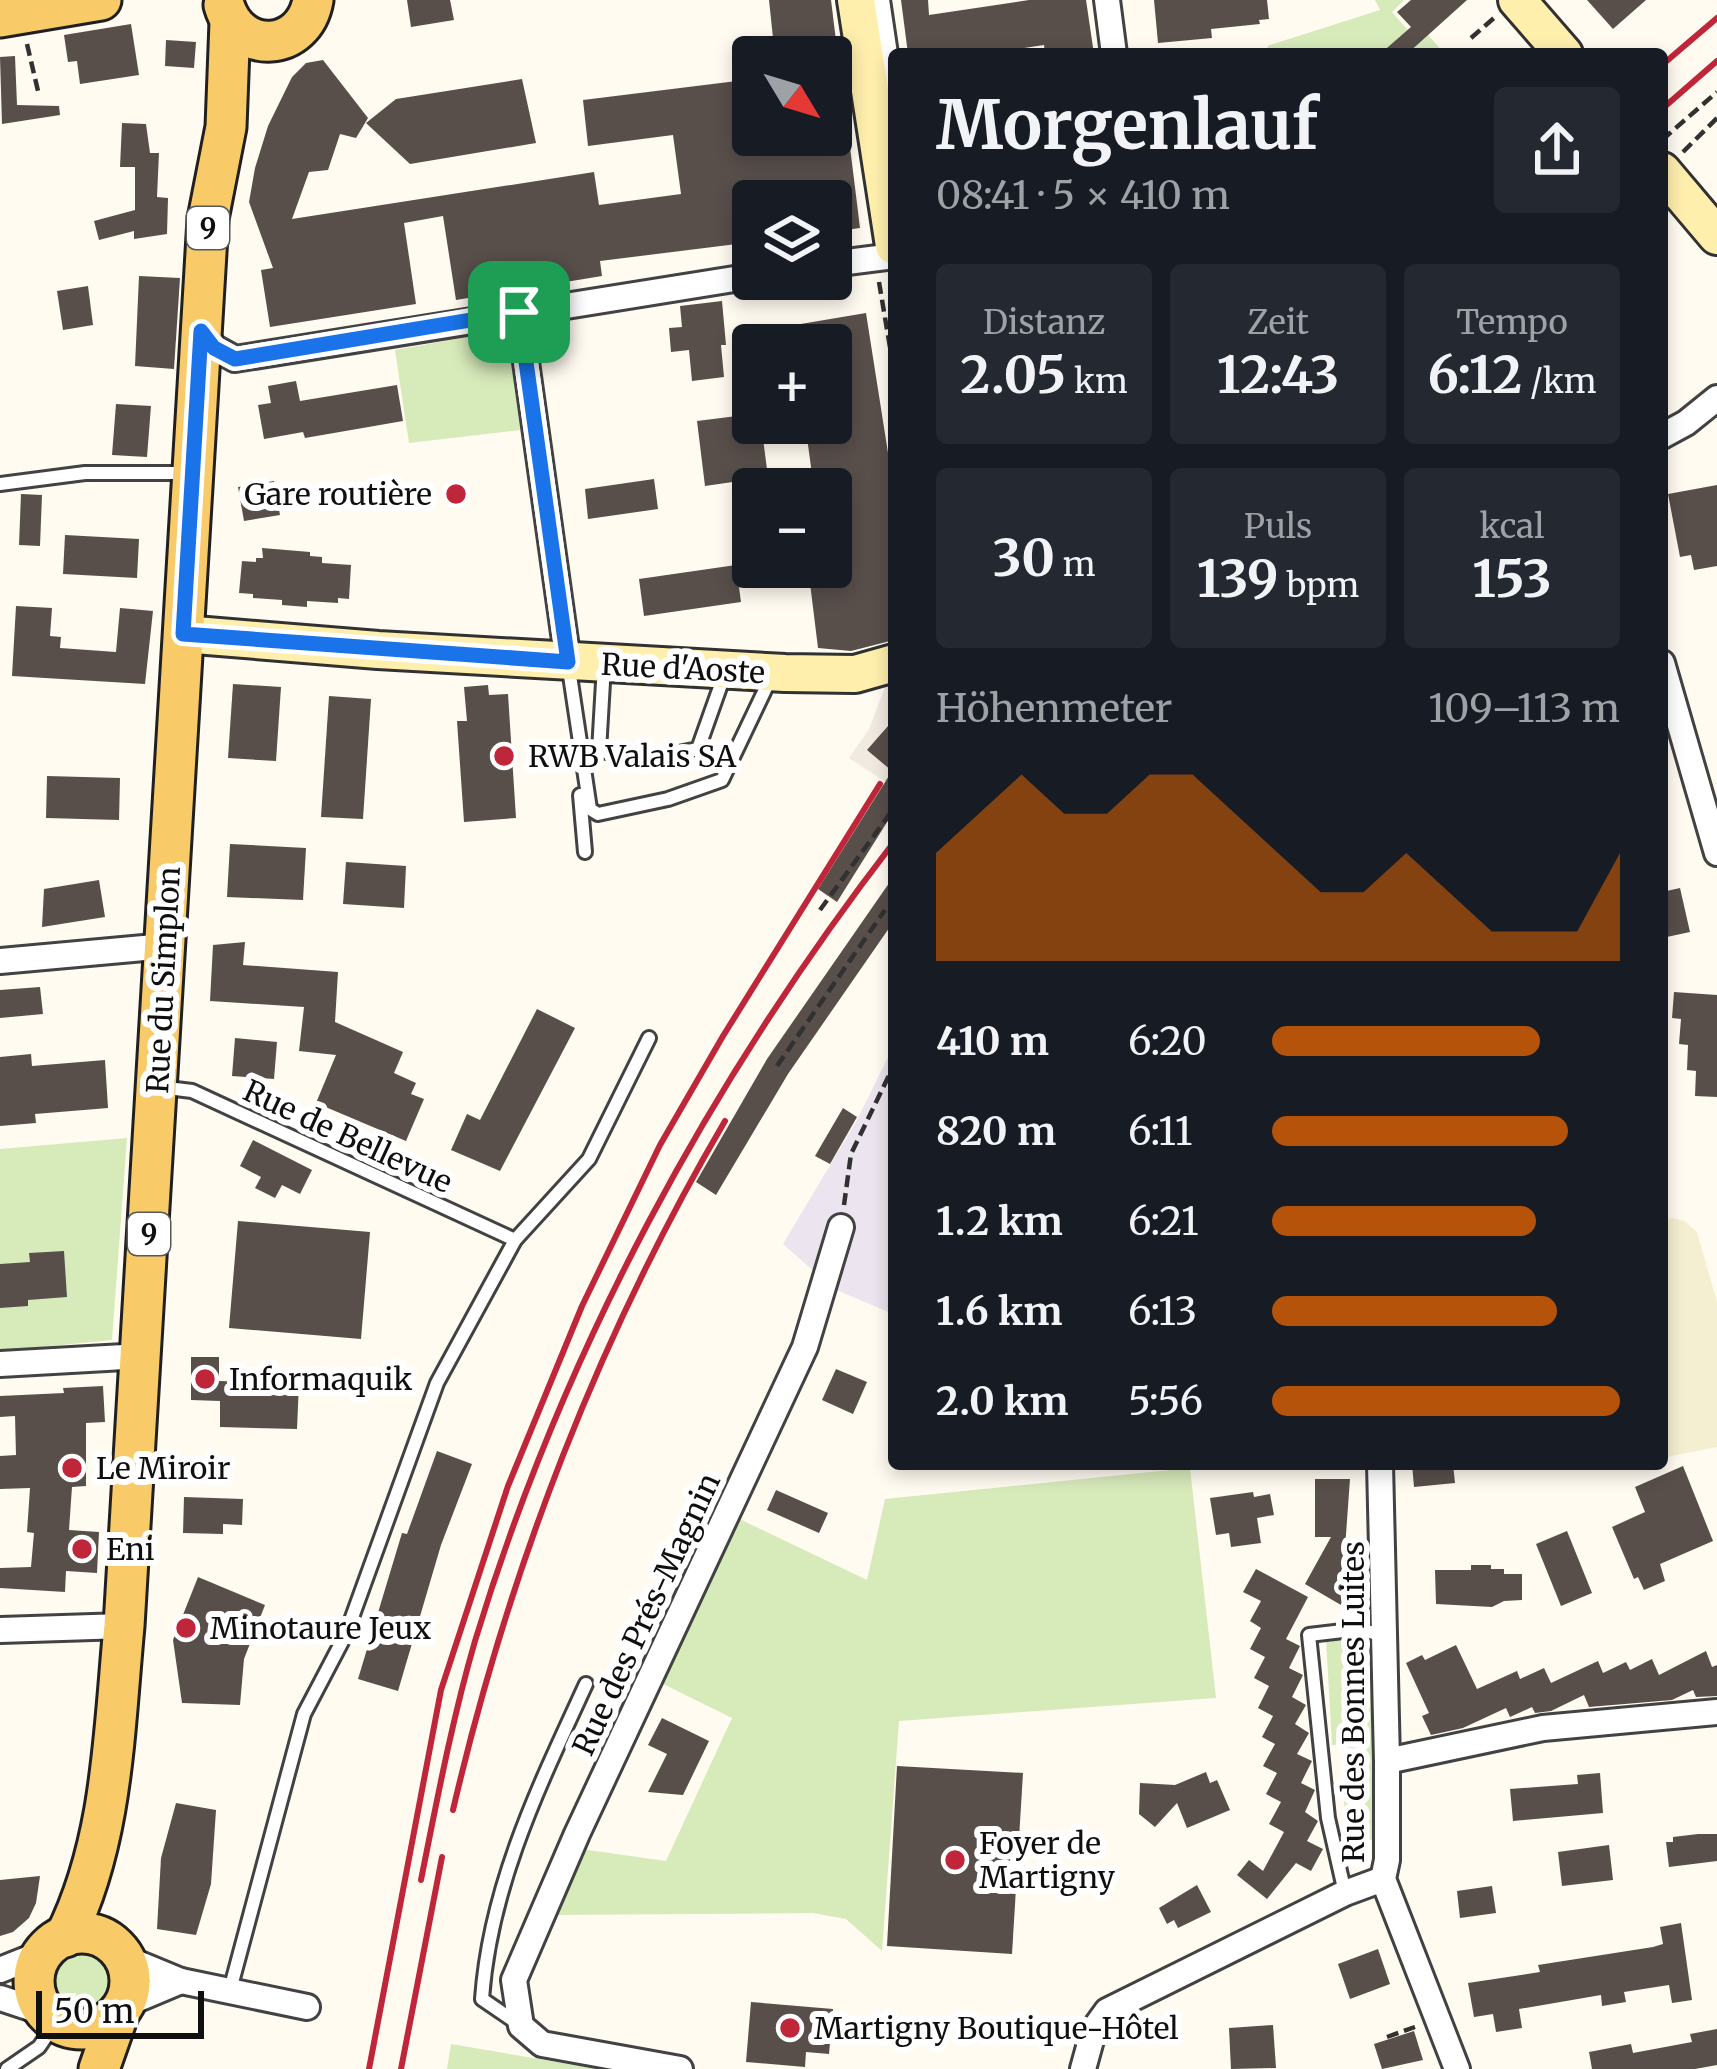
<!DOCTYPE html>
<html lang="de">
<head>
<meta charset="utf-8">
<style>
  :root { --surface:#171b24; --page:#242831; --text:#f1f3f6; --muted:#9ea1a6; --accent:#b45309 }
  body { margin:0; font-family:Merriweather,serif; background:var(--page); color:var(--text); height:100vh; display:flex; flex-direction:column; font-size:45px; white-space:nowrap }
  * { box-sizing:border-box; margin:0 }
  p { font-size:39px; color:var(--muted) }
  .icon { flex:none; width:66px; height:66px; fill:none; stroke:currentColor; stroke-width:2; stroke-linecap:round; stroke-linejoin:round }
  .map { position:relative; flex:1; overflow:hidden }
  .panel { position:absolute; left:888px; top:48px; width:780px; height:1422px; display:flex; flex-direction:column; background:var(--surface); border-radius:12px; box-shadow:0 6px 18px #0003 }
  .panel>* { flex:none }
  .needle { width:78px; rotate:128deg }
  .fabs { position:absolute; left:732px; top:36px; display:grid; gap:24px }
  .fabs a { display:grid; place-items:center; width:120px; height:120px; border-radius:12px; background:var(--surface); box-shadow:0 6px 18px #0003; font-size:60px }
  .scale { position:absolute; left:36px; bottom:30px; width:168px; box-sizing:border-box; padding-left:12px; border:6px solid #0f0f0f; border-top:0; font-size:33px; line-height:42px; white-space:nowrap; color:#0f0f0f; -webkit-text-stroke:9px #fff; paint-order:stroke }
  .pin { position:absolute; display:grid; place-items:center; width:102px; height:102px; color:#fff; margin:-51px; border-radius:24px; box-shadow:0 6px 18px #0006 }
  .round { display:grid; place-items:center; flex:none; width:126px; height:126px; border-radius:12px; background:var(--page) }
  .summary { display:flex; align-items:center; justify-content:space-between; height:204px; padding:0 48px }
  h1 { font-size:66px; font-weight:700; line-height:90px }
  .metrics { display:grid; grid-template-columns:repeat(3,1fr); gap:18px; height:204px; padding:12px 48px }
  .metrics div { display:grid; align-content:center; border-radius:12px; background:var(--page); text-align:center }
  .metrics b { font-size:51px; font-weight:700 }
  .metrics small { font-size:33px; font-weight:400 }
  .metrics p { font-size:33px }
  .chart { height:336px; padding:24px 48px }
  .chart p { display:flex; justify-content:space-between }
  .chart svg { width:100%; height:216px; margin-top:12px; fill:var(--accent); opacity:.7 }
  ul { padding:0 48px; list-style:none; font-size:39px }
  li { display:grid; grid-template-columns:192px 144px 1fr; align-items:center; height:90px }
  li i { height:30px; border-radius:15px; background:var(--accent) }
  .map>svg:first-child { display:block }
  .industrial { fill:#ece4ee }
  .farmland { fill:#f5efd1 }
  .green { fill:#d7eaba }
  .plaza { fill:#f0eae0 }
  .building { fill:#584f4b }
  .lines { fill:none; stroke-linecap:round; stroke-linejoin:round }
  .lane-casing { stroke:#424242; stroke-width:18 }
  .street-casing { stroke:#424242; stroke-width:30 }
  .secondary-casing { stroke:#313131; stroke-width:42 }
  .primary-casing { stroke:#202020; stroke-width:45 }
  .path { stroke:#313131; stroke-width:4.5; stroke-dasharray:12 6; stroke-linecap:butt }
  .lane { stroke:#fff; stroke-width:12 }
  .street { stroke:#fff; stroke-width:24 }
  .secondary { stroke:#ffefad; stroke-width:36 }
  .primary { stroke:#f8ca68; stroke-width:39 }
  .rail { stroke:#c0263a; stroke-width:6 }
  .route-casing { stroke:#fff; stroke-width:24 }
  .route { stroke:#1a73e8; stroke-width:15 }
  .poi-dot { fill:#c0263a; stroke:#fff; stroke-width:4.5 }
  .labels { text-anchor:middle; dominant-baseline:central; stroke-width:12; stroke-linejoin:round; paint-order:stroke }
  .shield { fill:#fff; stroke:#575757; stroke-width:3 }
  .shield-label { font-size:27px; font-weight:bold; fill:#0f0f0f }
  .poi-label { font-size:30px; fill:#0f0f0f; stroke:#fff; text-anchor:start }
  .street-label { font-size:30px; fill:#0f0f0f; stroke:#fff }
</style>
</head>
<body>
<div class="map">
<svg width="1717" height="2069" viewBox="0 0 1717 2069">
  <rect width="100%" height="100%" fill="#fffbf1"/>
  <path class="industrial" d="M894,1045V1313L893,1314L834,1289L783,1244L856,1122Z"/>
  <path class="farmland" d="M1672,1218L1685,1221L1697,1232L1717,1302V1447L1662,1458V1221Z"/>
  <g class="green">
    <path d="M1375,0H1404L1392,12L1419,43L1428,35L1445,54H1271L1267,46L1380,10Z"/>
    <path d="M507,330L520,430L409,443L395,350Z"/>
    <path d="M127,1138L112,1340L0,1351V1149Z"/>
    <path d="M1190,1468L1216,1698L899,1721L882,1951L846,1919L813,1913L553,1915L581,1849L666,1861L732,1718L655,1680L733,1516L867,1580L885,1499Z"/>
    <path d="M1364,1636L1371,1643V1651L1366,1652V1666H1371L1376,1839L1345,1842L1343,1745H1332L1326,1639Z"/>
    <circle cx="83" cy="1984" r="29"/>
    <path d="M451,2044L597,2069H447Z"/>
  </g>
  <path class="plaza" d="M894,678V717L881,733L894,744V773L887,783L849,758L869,729L885,687Z"/>
  <g class="building">
    <path d="M407,0H450L454,20L411,27Z"/>
    <path d="M769,0H831L838,57H775Z"/>
    <path d="M901,0H928L929,15L1029,0H1086L1094,54H1045L1044,45L985,54H908Z"/>
    <path d="M1154,0H1267L1269,19L1259,20L1260,24L1211,29L1212,38L1158,43Z"/>
    <path d="M1411,0H1467L1407,54H1380L1411,27L1397,12Z"/>
    <path d="M1587,0H1646L1613,29Z"/>
    <path d="M131,24L139,75L80,84L77,61L68,62L64,35Z"/>
    <path d="M166,40L196,42L194,68L165,66Z"/>
    <path d="M15,56L17,105L59,106L60,115L2,124L0,57Z"/>
    <path d="M323,60L368,118L356,138L340,134L328,170L309,172L292,219L594,172L599,205L681,194L673,135L588,146L583,100L753,79V135H831V91L843,90L860,228L831,232V201H753V242L600,261L602,276L456,300L443,216L404,223L416,304L270,327L261,270L273,268L249,202L255,168L268,126L292,77L306,63Z"/>
    <path d="M522,79L536,143L410,164L366,123L396,99Z"/>
    <path d="M122,123L146,124L150,153H159L157,197L168,198L167,234L134,239V231L99,240L94,221L135,210V167H120Z"/>
    <path d="M139,276L180,278L174,369L135,366Z"/>
    <path d="M88,286L93,325L63,330L57,291Z"/>
    <path d="M722,301L726,345H721L724,377L692,381L689,350L671,352L669,328L682,327L680,306Z"/>
    <path d="M866,313L894,491V640L851,651L818,648L808,567H831V489H814L805,423H831V345H737L736,335Z"/>
    <path d="M296,381L300,401L397,385L403,421L305,438L303,432L264,439L258,405L271,403L268,386Z"/>
    <path d="M116,404L151,406L147,457L112,455Z"/>
    <path d="M753,414V423H761L768,477L705,486L697,421Z"/>
    <path d="M654,479L658,509L588,519L585,489Z"/>
    <path d="M274,481L280,515L244,521L238,487Z"/>
    <path d="M1717,485V566L1694,570L1691,555L1680,557L1668,494Z"/>
    <path d="M21,494L42,495L40,546L19,545Z"/>
    <path d="M65,535L139,539L137,578L63,574Z"/>
    <path d="M262,548L310,552V556L322,557V563L351,565L349,599L338,598V603L307,601V607L282,605V600L253,598V594L239,593L242,561L256,562V558H263Z"/>
    <path d="M736,565L741,602L644,616L639,579Z"/>
    <path d="M16,606L52,608L50,636L61,637L60,648L116,652L120,608L153,611L145,684L12,676Z"/>
    <path d="M233,684L281,687L276,761L228,758Z"/>
    <path d="M488,685L489,695L508,694L516,818L464,822L457,721H467L464,687Z"/>
    <path d="M329,696L371,699L363,819L321,817Z"/>
    <path d="M894,719V811L837,902L818,889L892,771L867,750Z"/>
    <path d="M47,776L120,778L119,820L46,818Z"/>
    <path d="M230,844L306,848L303,900L227,897Z"/>
    <path d="M346,862L406,866L404,908L343,904Z"/>
    <path d="M894,876V921L788,1074L716,1195L696,1182L767,1059Z"/>
    <path d="M99,880L105,917L42,927L44,889Z"/>
    <path d="M1680,888L1690,932L1662,938V892Z"/>
    <path d="M245,942L243,965L338,972L335,1022L403,1052L394,1073L416,1083L411,1094L424,1099L406,1141L316,1103L336,1055L299,1051L304,1007L210,1001L213,945Z"/>
    <path d="M40,987L43,1014L0,1018V990Z"/>
    <path d="M1674,992L1717,995V1097L1695,1096L1696,1071L1687,1070L1688,1045L1679,1044L1681,1019L1672,1018Z"/>
    <path d="M537,1009L575,1028L500,1171L451,1150L467,1114L480,1120Z"/>
    <path d="M235,1038L277,1042L274,1079L232,1076Z"/>
    <path d="M31,1054L32,1066L105,1060L108,1108L35,1114L36,1123L0,1126V1057Z"/>
    <path d="M843,1108L857,1117L830,1164L815,1156Z"/>
    <path d="M253,1140L312,1170L300,1194L282,1185L275,1198L255,1188L261,1177L240,1166Z"/>
    <path d="M238,1221L370,1232L361,1339L229,1328Z"/>
    <path d="M64,1251L67,1297L28,1300V1306L0,1308V1264L30,1262L29,1253Z"/>
    <path d="M191,1357H219V1381L299,1383L297,1429L220,1427V1401L191,1400Z"/>
    <path d="M836,1369L867,1382L853,1414L822,1400Z"/>
    <path d="M103,1386L105,1422L86,1423V1486L72,1487L69,1530L99,1532L97,1573L66,1571L65,1592L0,1588V1568L31,1567L34,1533L27,1532L30,1488L0,1489V1456L16,1455L15,1416L0,1417V1396L64,1393L63,1388Z"/>
    <path d="M437,1451L472,1464L441,1545L398,1691L358,1679L402,1533L407,1534Z"/>
    <path d="M1412,1464H1453L1455,1483L1414,1487Z"/>
    <path d="M1683,1466L1713,1541L1660,1564L1665,1581L1644,1590L1638,1577L1634,1579L1612,1527L1645,1512L1635,1487Z"/>
    <path d="M1315,1479H1350L1344,1562L1356,1569L1341,1605L1305,1584L1331,1537H1315Z"/>
    <path d="M776,1490L828,1513L819,1533L767,1510Z"/>
    <path d="M1253,1492L1254,1497L1270,1494L1274,1515L1257,1518L1261,1543L1231,1547L1229,1533L1216,1535L1210,1498Z"/>
    <path d="M184,1497L243,1499L242,1525L223,1524V1534L183,1533Z"/>
    <path d="M1567,1531L1592,1593L1561,1606L1536,1544Z"/>
    <path d="M1471,1565H1491V1569H1504V1574H1522V1600L1504,1601L1492,1607L1436,1604L1435,1570H1471Z"/>
    <path d="M1256,1569L1308,1597L1286,1639L1300,1646L1289,1668L1303,1675L1292,1697L1306,1705L1295,1724L1309,1733L1297,1754L1312,1761L1301,1783L1315,1790L1305,1812L1318,1821L1307,1841L1323,1849L1311,1871L1296,1863L1267,1899L1237,1875L1249,1860L1263,1871L1284,1832L1269,1824L1281,1802L1266,1794L1277,1773L1263,1766L1275,1744L1262,1737L1273,1716L1258,1708L1269,1686L1254,1678L1265,1657L1250,1649L1261,1628L1250,1621L1261,1601L1243,1592Z"/>
    <path d="M198,1577L265,1605L244,1659L240,1705L182,1703L173,1640Z"/>
    <path d="M1456,1645L1477,1689L1517,1671L1520,1679L1544,1668L1551,1683L1598,1661L1603,1673L1626,1662L1630,1670L1652,1659L1659,1675L1706,1651L1712,1667L1717,1665V1696L1696,1697L1693,1690L1672,1700L1589,1707L1584,1695L1551,1711L1535,1713L1532,1707L1510,1717L1506,1708L1463,1728L1431,1735L1422,1716L1429,1713L1406,1663L1422,1655L1425,1660Z"/>
    <path d="M662,1718L709,1741L683,1795L648,1792L667,1754L648,1745Z"/>
    <path d="M897,1766L1023,1773L1012,1954L887,1946Z"/>
    <path d="M1206,1772L1210,1783L1217,1780L1230,1810L1187,1828L1177,1803L1155,1827L1139,1814L1140,1783L1175,1785Z"/>
    <path d="M1600,1773L1603,1813L1513,1821L1510,1789L1578,1784L1577,1775Z"/>
    <path d="M176,1803L216,1810L211,1884L196,1935L157,1929L161,1858Z"/>
    <path d="M1698,1834H1717V1861L1669,1867L1666,1842H1673V1837Z"/>
    <path d="M1609,1845L1613,1880L1562,1886L1558,1852Z"/>
    <path d="M40,1876L36,1903L29,1918L13,1932L0,1936V1880Z"/>
    <path d="M1197,1885L1211,1912L1178,1928L1174,1920L1167,1924L1159,1908Z"/>
    <path d="M1492,1886L1496,1913L1460,1918L1457,1891Z"/>
    <path d="M1681,1923L1692,2000L1672,2003L1669,1985L1624,1992L1626,2002L1602,2006L1601,1995L1519,2009L1522,2028L1496,2032L1493,2014L1474,2017L1468,1983L1540,1972L1538,1965L1653,1947L1663,1944L1660,1927Z"/>
    <path d="M1378,1949L1390,1984L1350,1999L1338,1964Z"/>
    <path d="M751,2002L833,2009L829,2054L806,2052L805,2067L746,2062Z"/>
    <path d="M1273,2025L1276,2068L1231,2069L1229,2028Z"/>
    <path d="M1717,2029V2065L1695,2069H1592L1589,2052L1631,2044L1633,2053L1692,2042L1690,2034Z"/>
    <path d="M1414,2031L1423,2060L1382,2069L1374,2044Z"/>
  </g>
  <g class="lines">
    <defs>
      <g id="lane">
        <path d="M0,484L85,473H185"/>
        <path d="M568,662L773,673L722,780L668,799L598,814L590,809Z"/>
        <path d="M604,665L599,751L654,758L698,749L725,673"/>
        <path d="M580,795L585,852"/>
        <path d="M159,1087L192,1091L515,1240"/>
        <path d="M1345,1893L1328,1818L1309,1635L1360,1629L1384,1636"/>
        <path d="M230,1990L304,1714L346,1634L437,1383L515,1240L589,1159L649,1038"/>
        <path d="M520,2025L482,1999C490,1886 539,1786 586,1684"/>
        <path d="M7,2069L39,2047L56,2022"/>
      </g>
      <g id="street">
        <path d="M877,0L894,115"/>
        <path d="M1107,0L1114,54"/>
        <path d="M831,264L894,256"/>
        <path d="M519,312L568,662"/>
        <path d="M201,331L215,348L235,359L753,276"/>
        <path d="M1662,436L1686,423L1717,398"/>
        <path d="M1662,663L1717,853"/>
        <path d="M0,961L166,946"/>
        <path d="M0,1364L142,1356"/>
        <path d="M1380,1464L1387,1761V1860L1383,1879L1457,2069"/>
        <path d="M0,1630L124,1626"/>
        <path d="M1387,1761L1543,1728L1717,1712"/>
        <path d="M123,1957L181,1981L307,2007"/>
        <path d="M0,1970L45,1952"/>
        <path d="M0,1998L46,2013"/>
        <path d="M124,2005L181,1981"/>
        <path d="M680,2069L542,2044L521,2026L514,1980L577,1834L805,1347L841,1227"/>
        <path d="M1083,2069L1094,2029L1107,2011L1345,1893L1383,1879"/>
      </g>
      <g id="secondary">
        <path d="M856,0L894,246"/>
        <path d="M1517,0L1564,54"/>
        <path d="M1662,171L1717,236"/>
        <path d="M183,634L378,650L785,673L855,674L894,663"/>
      </g>
      <g id="primary">
        <path d="M224,5C239,56 304,52 313,0"/>
        <path d="M0,17L101,0"/>
        <circle cx="82" cy="1981" r="48"/>
        <path d="M65,1937C113,1841 114,1731 124,1626L208,219L226,127L230,22"/>
        <path d="M99,2069L119,2012"/>
      </g>
    </defs>
    <use href="#lane" class="lane-casing"/>
    <use href="#street" class="street-casing"/>
    <use href="#secondary" class="secondary-casing"/>
    <use href="#primary" class="primary-casing"/>
    <g class="path">
      <path d="M1471,38L1494,18"/>
      <path d="M27,44L38,91"/>
      <path d="M1662,140L1717,92"/>
      <path d="M1683,152L1717,118"/>
      <path d="M879,282L894,371"/>
      <path d="M820,910L894,808"/>
      <path d="M777,1066L885,910"/>
      <path d="M844,1205L851,1154L894,1065"/>
      <path d="M1387,2037L1415,2027"/>
    </g>
    <use href="#lane" class="lane"/>
    <use href="#street" class="street"/>
    <use href="#secondary" class="secondary"/>
    <use href="#primary" class="primary"/>
    <g class="rail">
      <path d="M1662,65L1717,18"/>
      <path d="M1662,109L1717,61"/>
      <path d="M453,1810C509,1569 600,1334 725,1121"/>
      <path d="M421,1880C437,1800 452,1720 475,1641C563,1351 709,1082 894,842"/>
      <path d="M369,2069L441,1690L508,1486L582,1306L660,1145L723,1036L880,784"/>
      <path d="M401,2069L442,1857"/>
    </g>
  </g>
  <g class="lines">
    <defs>
      <path id="route" d="M519,312L568,662L183,634L201,331L214,348L235,359Z"/>
    </defs>
    <use href="#route" class="route-casing"/>
    <use href="#route" class="route"/>
  </g>
  <g class="poi-dot">
    <circle cx="456" cy="494" r="12"/>
    <circle cx="504" cy="756" r="12"/>
    <circle cx="205" cy="1379" r="12"/>
    <circle cx="72" cy="1468" r="12"/>
    <circle cx="82" cy="1549" r="12"/>
    <circle cx="186" cy="1628" r="12"/>
    <circle cx="955" cy="1860" r="12"/>
    <circle cx="790" cy="2028" r="12"/>
  </g>
  <g class="labels">
    <g class="shield">
      <rect x="187" y="207" width="42" height="42" rx="9"/>
      <rect x="128" y="1213" width="42" height="42" rx="9"/>
    </g>
    <g class="shield-label">
      <text x="208" y="228">9</text>
      <text x="149" y="1234">9</text>
    </g>
    <g class="poi-label">
      <text x="432" y="494" text-anchor="end">Gare routière</text>
      <text x="528" y="756">RWB Valais SA</text>
      <text x="229" y="1379">Informaquik</text>
      <text x="96" y="1468">Le Miroir</text>
      <text x="106" y="1549">Eni</text>
      <text x="210" y="1628">Minotaure Jeux</text>
      <text x="979" y="1843">Foyer de<tspan x="979" dy="34">Martigny</tspan></text>
      <text x="814" y="2028">Martigny Boutique-Hôtel</text>
    </g>
    <g class="street-label">
      <text transform="translate(683 668) rotate(3)">Rue d'Aoste</text>
      <text transform="translate(163 980) rotate(-87)">Rue du Simplon</text>
      <text transform="translate(348 1136) rotate(25)">Rue de Bellevue</text>
      <text transform="translate(646 1614) rotate(-65)">Rue des Prés-Magnin</text>
      <text transform="translate(1353 1702) rotate(-90)">Rue des Bonnes Luites</text>
    </g>
  </g>
</svg>
<div class="fabs">
<a><svg class="needle" viewBox="-14 -14 28 28"><path d="M0-13l5 13h-10z" fill="#e53935"/><path d="M0 13l5-13h-10z" fill="#9ea1a6"/></svg></a>
<a><svg class="icon" aria-label="layers" viewBox="0 0 24 24"><path d="M12 4l9 5-9 5-9-5zM3 14l9 5 9-5"/></svg></a>
<a>+</a>
<a>−</a>
</div>
<div class="scale">50 m</div>
<div class="pin" style="left:519px;top:312px;background:#1e9e55"><svg class="icon" aria-label="arrive" viewBox="0 0 24 24"><path d="M6 21V4h12l-3 4 3 4H6"/></svg></div>
<section class="panel">
<div class="summary"><div><h1>Morgenlauf</h1><p>08:41 · 5 × 410 m</p></div><a class="round"><svg class="icon" aria-label="share" viewBox="0 0 24 24"><path d="M12 15V3M7 8l5-5 5 5M5 13v7h14v-7"/></svg></a></div>
<div class="metrics">
<div><p>Distanz</p><b>2.05<small> km</small></b></div>
<div><p>Zeit</p><b>12:43</b></div>
<div><p>Tempo</p><b>6:12<small> /km</small></b></div>
</div>
<div class="metrics">
<div><b>30<small> m</small></b></div>
<div><p>Puls</p><b>139<small> bpm</small></b></div>
<div><p>kcal</p><b>153</b></div>
</div>
<div class="chart"><p><span>Höhenmeter</span>109–113 m</p>
<svg viewBox="0 0 160 44" preserveAspectRatio="none"><path d="M0 44V22L10 14L20 6L30 14L40 14L50 6L60 6L70 14L80 22L90 30L100 30L110 22L120 30L130 38L140 38L150 38L160 22V44z"/></svg>
</div>
<ul>
<li><b>410 m</b>6:20<i style="width:77%"></i></li>
<li><b>820 m</b>6:11<i style="width:85%"></i></li>
<li><b>1.2 km</b>6:21<i style="width:76%"></i></li>
<li><b>1.6 km</b>6:13<i style="width:82%"></i></li>
<li><b>2.0 km</b>5:56<i style="width:100%"></i></li>
</ul>
</section>
</div>
</body>
</html>
